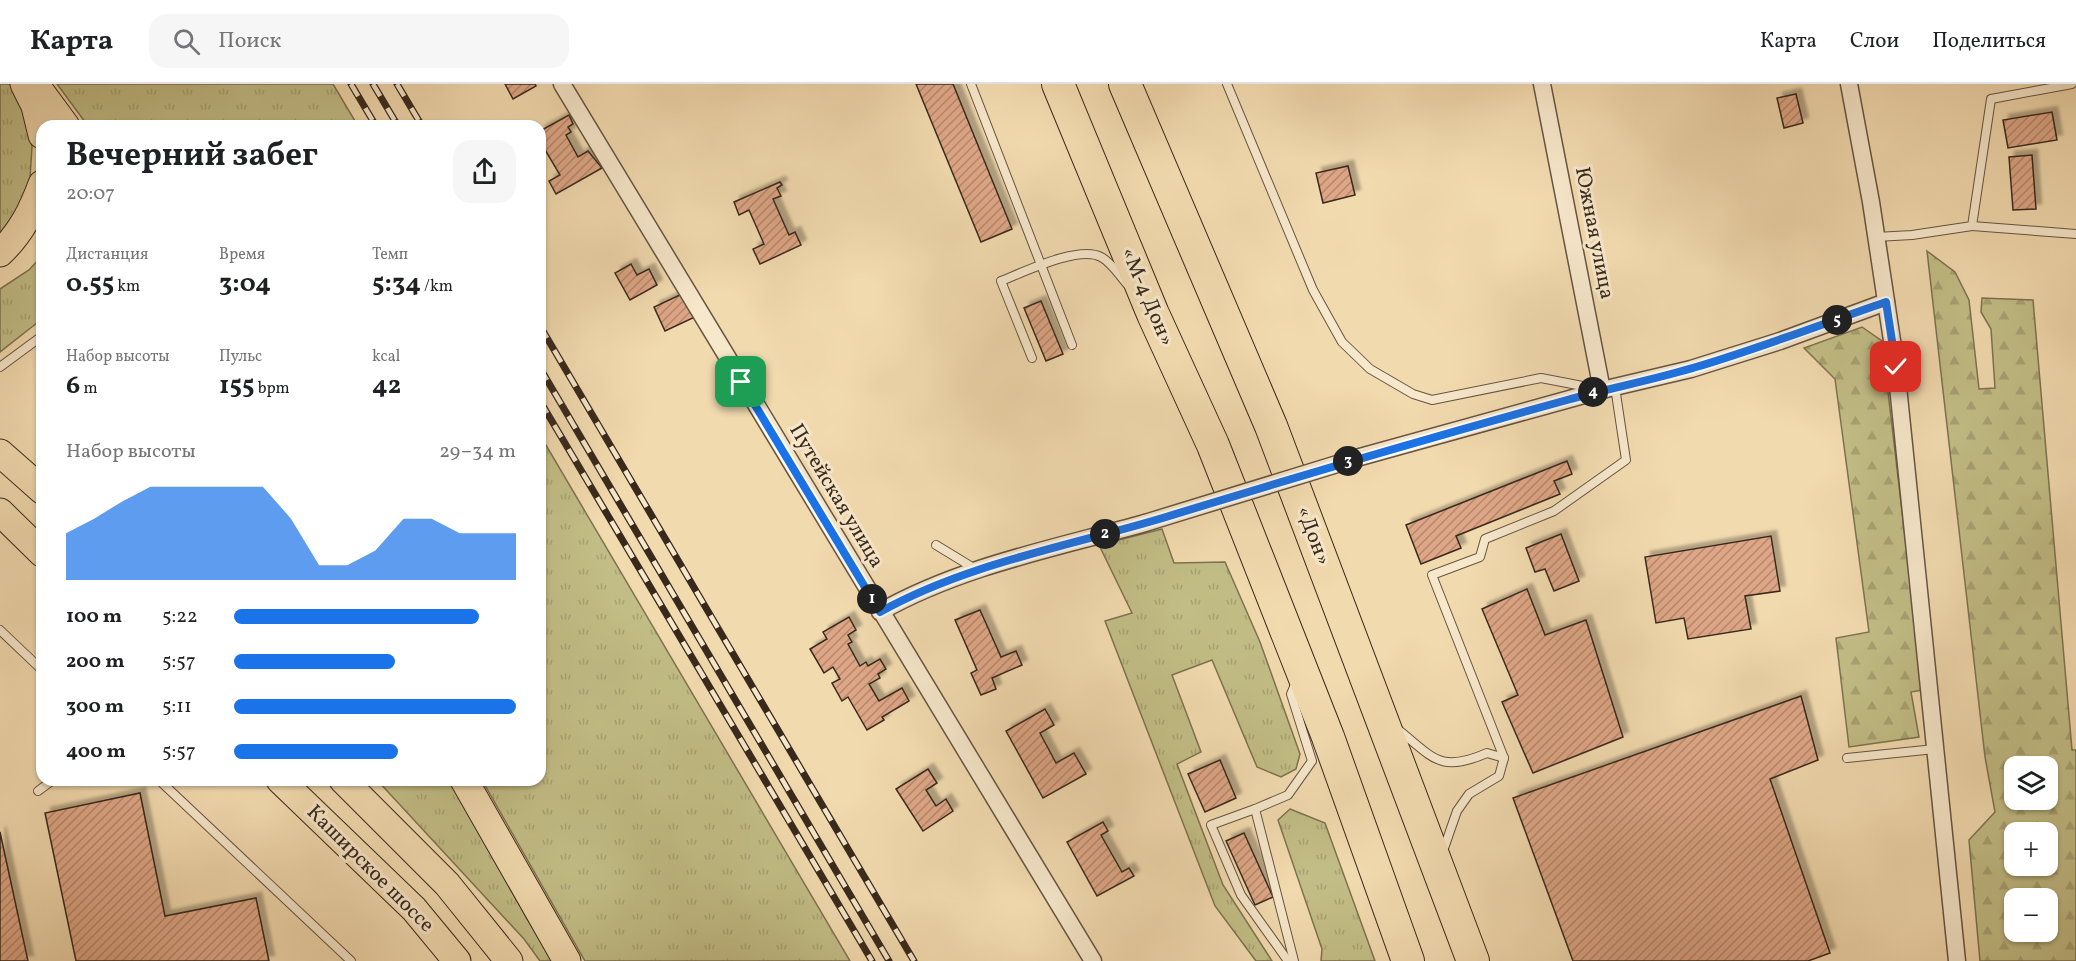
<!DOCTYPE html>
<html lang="ru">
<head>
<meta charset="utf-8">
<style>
  :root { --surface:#fff; --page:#f6f6f6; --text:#202124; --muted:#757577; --line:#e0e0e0; --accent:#1a73e8 }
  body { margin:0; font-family:Vollkorn,serif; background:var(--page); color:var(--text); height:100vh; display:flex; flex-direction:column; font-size:22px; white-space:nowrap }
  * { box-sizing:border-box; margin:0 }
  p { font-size:20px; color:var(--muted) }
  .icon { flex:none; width:33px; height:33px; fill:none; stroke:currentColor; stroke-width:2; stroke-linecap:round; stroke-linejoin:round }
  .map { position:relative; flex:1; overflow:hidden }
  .drawer { position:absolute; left:36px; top:36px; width:510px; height:666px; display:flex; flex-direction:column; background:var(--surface); border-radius:18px; box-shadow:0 2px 4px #0004 }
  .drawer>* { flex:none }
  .controls { position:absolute; left:2004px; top:672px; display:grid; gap:12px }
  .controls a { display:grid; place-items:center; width:54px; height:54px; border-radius:12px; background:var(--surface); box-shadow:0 2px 4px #0004; font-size:30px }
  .pin { position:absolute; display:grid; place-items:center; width:51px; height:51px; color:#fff; margin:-26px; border-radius:12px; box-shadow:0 3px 9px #0006 }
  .km { position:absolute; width:30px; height:30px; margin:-15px; border-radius:50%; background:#222; color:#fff; font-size:16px; line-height:30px; text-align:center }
  .round { display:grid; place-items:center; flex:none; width:63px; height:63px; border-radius:18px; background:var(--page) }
  .head { display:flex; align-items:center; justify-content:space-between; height:102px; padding:0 30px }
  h1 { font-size:33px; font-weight:700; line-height:45px }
  .metrics { display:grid; grid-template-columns:repeat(3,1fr); gap:9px; height:102px; padding:6px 30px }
  .metrics div { display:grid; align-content:center }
  .metrics b { font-size:26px; font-weight:700 }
  .metrics small { font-size:16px; font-weight:400 }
  .metrics p { font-size:16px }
  .chart { height:168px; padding:12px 30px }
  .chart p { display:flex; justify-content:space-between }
  .chart svg { width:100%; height:108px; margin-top:6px; fill:var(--accent); opacity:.7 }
  ul { padding:0 30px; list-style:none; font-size:20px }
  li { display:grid; grid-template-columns:96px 72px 1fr; align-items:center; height:45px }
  li i { height:15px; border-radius:8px; background:var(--accent) }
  header { display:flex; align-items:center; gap:36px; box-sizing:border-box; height:84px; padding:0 30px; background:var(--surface); border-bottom:2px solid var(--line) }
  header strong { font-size:28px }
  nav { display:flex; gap:33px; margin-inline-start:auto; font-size:21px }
  .search { width:420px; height:54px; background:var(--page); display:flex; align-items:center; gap:15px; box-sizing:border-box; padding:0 21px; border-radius:18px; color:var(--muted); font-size:22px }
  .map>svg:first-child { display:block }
  .grass { fill:url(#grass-tufts); stroke:#7d7351; stroke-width:1.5 }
  .forest { fill:url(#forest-firs); stroke:#7d7351; stroke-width:1.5; fill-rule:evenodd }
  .building { fill:url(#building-hatch); stroke:#38291c; stroke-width:1.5; filter:url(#shadow) }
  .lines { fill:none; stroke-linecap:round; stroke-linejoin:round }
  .service-casing { stroke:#665541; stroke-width:10 }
  .minor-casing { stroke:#665541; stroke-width:19 }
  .primary-casing { stroke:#38291c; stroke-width:29 }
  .motorway-casing { stroke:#38291c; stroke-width:34 }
  .service { stroke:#f7e7cb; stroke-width:8 }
  .minor { stroke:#f7e7cb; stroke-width:16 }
  .primary { stroke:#f2daaf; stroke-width:27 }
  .motorway { stroke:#f2daaf; stroke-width:32 }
  .rail-casing { stroke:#38291c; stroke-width:7 }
  .rail { stroke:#f7e7cb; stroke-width:4.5; stroke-dasharray:14; stroke-linecap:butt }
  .minor-bridge-casing { stroke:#665541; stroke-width:19; stroke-linecap:butt }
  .minor-bridge { stroke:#f7e7cb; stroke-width:16 }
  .route-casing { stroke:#fff; stroke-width:12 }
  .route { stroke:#1a73e8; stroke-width:8 }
  .labels { text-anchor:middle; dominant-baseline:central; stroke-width:6; stroke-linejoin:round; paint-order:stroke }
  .street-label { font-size:21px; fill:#38291c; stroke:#f7e7cb }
</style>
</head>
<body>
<header>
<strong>Карта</strong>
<div class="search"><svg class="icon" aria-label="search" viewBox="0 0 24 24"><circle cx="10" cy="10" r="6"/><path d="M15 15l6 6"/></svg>Поиск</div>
<nav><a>Карта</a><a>Слои</a><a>Поделиться</a></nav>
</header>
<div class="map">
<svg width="2076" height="877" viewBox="0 0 2076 877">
  <defs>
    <pattern id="grass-tufts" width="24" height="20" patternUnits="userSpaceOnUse" patternTransform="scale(1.5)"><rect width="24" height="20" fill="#c2bd86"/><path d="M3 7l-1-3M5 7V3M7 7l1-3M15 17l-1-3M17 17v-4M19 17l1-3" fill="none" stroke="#a7a273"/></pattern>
    <pattern id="forest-firs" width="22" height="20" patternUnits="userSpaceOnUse" patternTransform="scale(1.5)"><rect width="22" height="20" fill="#c2bd86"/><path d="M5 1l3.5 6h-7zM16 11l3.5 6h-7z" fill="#a7a273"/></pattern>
    <pattern id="building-hatch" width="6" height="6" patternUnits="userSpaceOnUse" patternTransform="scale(1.5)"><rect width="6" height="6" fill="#dea686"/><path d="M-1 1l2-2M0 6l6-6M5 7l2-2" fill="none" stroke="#b5876d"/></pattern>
    <filter id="shadow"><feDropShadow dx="5.5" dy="-5.5" stdDeviation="1.5" flood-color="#0004"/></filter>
  </defs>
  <rect width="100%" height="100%" fill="#f2daaf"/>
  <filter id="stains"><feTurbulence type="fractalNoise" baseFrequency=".00333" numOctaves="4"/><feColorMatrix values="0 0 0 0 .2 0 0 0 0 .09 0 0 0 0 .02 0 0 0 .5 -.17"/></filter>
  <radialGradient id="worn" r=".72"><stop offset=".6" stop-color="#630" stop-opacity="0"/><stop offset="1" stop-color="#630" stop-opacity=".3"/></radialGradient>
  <g class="grass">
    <path d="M0,0H11L28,36L32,63L30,94L26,116L0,152Z"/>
    <path d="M57,0H333L358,42H88Z"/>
    <path d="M42,172V235L0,268V205L29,186Z"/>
    <path d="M540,351L850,877H585L482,696H540Z"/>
    <path d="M1162,445L1174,479L1225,478L1260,558L1300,670L1296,685L1281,693L1257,683L1212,576L1172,591L1201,668L1177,680L1223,801L1272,877H1256L1215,822L1105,537L1132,529L1099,461Z"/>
    <path d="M377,696H451L553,877H540L524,855Z"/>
    <path d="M1290,725L1325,739L1375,877H1321L1322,865L1278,736Z"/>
  </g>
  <g class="forest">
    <path d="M1927,167L1955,188L1969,216L1979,305L1995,304L1991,245L1981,228L1982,214L2033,216L2072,666H2076V877H1980L1969,756L1995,728L1985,673ZM2014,682H2048V716H2014ZM2014,748H2048V782H2014ZM2014,814H2048V848H2014Z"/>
    <path d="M1862,243L1882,257L1923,606L1911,608L1919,653L1849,663L1836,554L1869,548L1835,295L1804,264Z"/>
  </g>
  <g class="building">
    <path d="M505,0H535L536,2L513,15Z"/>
    <path d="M916,0H953L1012,145L981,158Z"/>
    <path d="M1796,10L1803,39L1784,44L1777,14Z"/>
    <path d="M2052,28L2057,56L2008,64L2003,36Z"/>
    <path d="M569,31L573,40L568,43L571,48L566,51L578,73L588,67L602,84L556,110L549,97L560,91L544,64L540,66V47Z"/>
    <path d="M2032,71L2036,125L2013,126L2009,73Z"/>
    <path d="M1348,82L1355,111L1323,119L1316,89Z"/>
    <path d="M780,98L782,101L777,104L781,112L773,115L789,151L795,148L801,161L760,180L753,165L764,160L749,126L739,131L734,118Z"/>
    <path d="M631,180L637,191L649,185L657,201L630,216L615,189Z"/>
    <path d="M684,209L695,233L665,247L654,223Z"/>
    <path d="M1041,217L1063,270L1046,277L1024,224Z"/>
    <path d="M1567,377L1572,390L1554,397L1560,410L1456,452L1461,464L1421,480L1406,441Z"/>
    <path d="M1561,450L1579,497L1554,507L1545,485L1535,488L1526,464Z"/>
    <path d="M1771,452L1780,507L1745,512L1751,545L1688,555L1684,534L1656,539L1645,473Z"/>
    <path d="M1527,505L1545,551L1586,536L1623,653L1533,689L1502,618L1518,611L1482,525Z"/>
    <path d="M980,526L1001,573L1016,567L1022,581L992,594L996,605L981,611L971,589L977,586L955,536Z"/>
    <path d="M849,533L856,546L848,551L852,558L848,560L860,582L866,578L868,582L880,575L886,585L878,590L880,594L869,600L879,617L902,604L909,617L882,633L884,636L867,646L848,613L842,617L832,599L840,595L833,583L824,589L810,565L827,555L823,548Z"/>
    <path d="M1801,612L1818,676L1770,695L1830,869L1808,877H1573L1513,714Z"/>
    <path d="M1045,625L1054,641L1040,649L1056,679L1074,669L1086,690L1043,714L1006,647Z"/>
    <path d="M1220,676L1236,714L1205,728L1188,690Z"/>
    <path d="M928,685L937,699L926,706L936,722L946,715L953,727L923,747L896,705Z"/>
    <path d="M140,709L165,832L256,814L269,877H76L45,729Z"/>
    <path d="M1103,738L1108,747L1101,751L1122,788L1129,784L1134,792L1097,812L1067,758Z"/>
    <path d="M0,748L28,877H0Z"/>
    <path d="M1244,749L1273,813L1255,821L1226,757Z"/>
  </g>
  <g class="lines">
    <defs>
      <g id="service">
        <path d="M971,0L1072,261"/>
        <path d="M1227,0L1313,206L1342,258L1370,285L1413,310L1432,316L1541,294L1593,304"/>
        <path d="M1972,142L2076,150"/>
        <path d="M1876,153L1912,151L1972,142L1991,15L2072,0"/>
        <path d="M1032,274L1001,197C1024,188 1079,161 1101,173C1111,178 1120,192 1127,200"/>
        <path d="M0,283L42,252"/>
        <path d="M936,461L977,486"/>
        <path d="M0,546L42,586"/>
        <path d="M1396,644C1433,673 1439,690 1487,669L1504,674"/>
        <path d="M1847,674L1935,665"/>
        <path d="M159,696L351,877"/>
        <path d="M38,707L53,696"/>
        <path d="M1255,725L1211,741L1241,811L1288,877"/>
        <path d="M1443,767L1457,727L1469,710L1499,692L1504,674L1432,491L1480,473L1485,455L1554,427L1626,376L1615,303"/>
        <path d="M1294,877L1255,725L1288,711L1312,677L1291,610L1297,596"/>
      </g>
      <g id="minor">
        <path d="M562,0L1093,877"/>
        <path d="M1542,0L1602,306"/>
        <path d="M1849,0L1871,118L1896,283L1957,877"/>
        <path d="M1360,373L1602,306L1691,285L1780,257L1886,218"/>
        <path d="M880,528C961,482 1056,464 1145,439"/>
      </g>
      <g id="primary">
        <path d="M24,0L35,22L42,51"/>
        <path d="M35,0L66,42"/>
        <path d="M0,169C21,149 32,127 42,100"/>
        <path d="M0,369L42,406"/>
        <path d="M0,428L42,469"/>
        <path d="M280,696L414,825L457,877"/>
        <path d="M343,696L447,800L509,877"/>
        <path d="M464,696L567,877"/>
      </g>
      <g id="motorway">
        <path d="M1058,0L1153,230L1213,361L1328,653L1408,877"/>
        <path d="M1125,0L1271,342L1473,877"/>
      </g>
    </defs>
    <use href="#service" class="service-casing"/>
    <use href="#minor" class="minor-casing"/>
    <use href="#primary" class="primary-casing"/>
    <use href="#motorway" class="motorway-casing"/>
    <use href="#service" class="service"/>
    <use href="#minor" class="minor"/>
    <use href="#primary" class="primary"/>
    <use href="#motorway" class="motorway"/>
    <defs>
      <g id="rail">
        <path d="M351,0L376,42"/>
        <path d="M373,0L398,42"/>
        <path d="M397,0L422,42"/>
        <path d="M540,242L914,877"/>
        <path d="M540,284L889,877"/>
        <path d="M540,317L872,877"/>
      </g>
    </defs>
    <use href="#rail" class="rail-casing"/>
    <use href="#rail" class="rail"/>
    <defs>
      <path id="minor-bridge" d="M1145,439L1360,373"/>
    </defs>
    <use href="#minor-bridge" class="minor-bridge-casing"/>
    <use href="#minor-bridge" class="minor-bridge"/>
  </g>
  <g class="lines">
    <defs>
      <path id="route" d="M741,298L880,528C968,479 1070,462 1166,433C1299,392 1433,353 1567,316C1610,304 1653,296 1696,283C1760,264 1822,240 1886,218L1896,283"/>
    </defs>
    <use href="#route" class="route-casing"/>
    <use href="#route" class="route"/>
  </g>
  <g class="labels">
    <g class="street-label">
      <text transform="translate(1594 149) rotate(79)">Южная улица</text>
      <text transform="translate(1147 213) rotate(67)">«М-4 Дон»</text>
      <text transform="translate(836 412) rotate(59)">Путейская улица</text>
      <text transform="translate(1313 452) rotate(69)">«Дон»</text>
      <text transform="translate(370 785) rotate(45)">Каширское шоссе</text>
    </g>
  </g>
  <rect width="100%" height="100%" filter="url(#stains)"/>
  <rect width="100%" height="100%" fill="url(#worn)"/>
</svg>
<div class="controls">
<a><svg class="icon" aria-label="layers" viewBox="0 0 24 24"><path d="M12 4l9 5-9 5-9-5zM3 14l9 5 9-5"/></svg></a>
<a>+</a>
<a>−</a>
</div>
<div class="pin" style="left:741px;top:298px;background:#1e9e55"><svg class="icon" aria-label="arrive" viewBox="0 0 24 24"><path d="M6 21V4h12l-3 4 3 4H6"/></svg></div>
<div class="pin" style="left:1896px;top:283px;background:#d93025"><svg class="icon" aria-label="check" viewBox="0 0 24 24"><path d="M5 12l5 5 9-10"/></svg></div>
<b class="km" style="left:872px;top:515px">1</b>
<b class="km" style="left:1105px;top:450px">2</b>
<b class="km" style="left:1348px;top:377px">3</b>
<b class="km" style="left:1593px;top:308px">4</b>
<b class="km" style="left:1837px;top:236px">5</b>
<section class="drawer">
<div class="head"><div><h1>Вечерний забег</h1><p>20:07</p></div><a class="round"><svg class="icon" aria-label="share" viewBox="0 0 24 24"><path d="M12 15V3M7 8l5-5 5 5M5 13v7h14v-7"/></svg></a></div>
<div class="metrics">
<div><p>Дистанция</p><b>0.55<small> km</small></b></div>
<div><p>Время</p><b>3:04</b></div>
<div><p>Темп</p><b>5:34<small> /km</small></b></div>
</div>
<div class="metrics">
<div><p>Набор высоты</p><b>6<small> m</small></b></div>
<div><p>Пульс</p><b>155<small> bpm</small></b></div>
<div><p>kcal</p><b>42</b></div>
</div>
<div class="chart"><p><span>Набор высоты</span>29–34 m</p>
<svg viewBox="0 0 160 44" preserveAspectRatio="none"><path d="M0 44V25L10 19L20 12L30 6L40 6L50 6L60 6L70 6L80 19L90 38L100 38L110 32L120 19L130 19L140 25L150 25L160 25V44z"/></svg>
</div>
<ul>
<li><b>100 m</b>5:22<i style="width:87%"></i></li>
<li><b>200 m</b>5:57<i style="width:57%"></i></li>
<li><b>300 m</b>5:11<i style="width:100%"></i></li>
<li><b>400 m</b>5:57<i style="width:58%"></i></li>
</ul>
</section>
</div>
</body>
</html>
